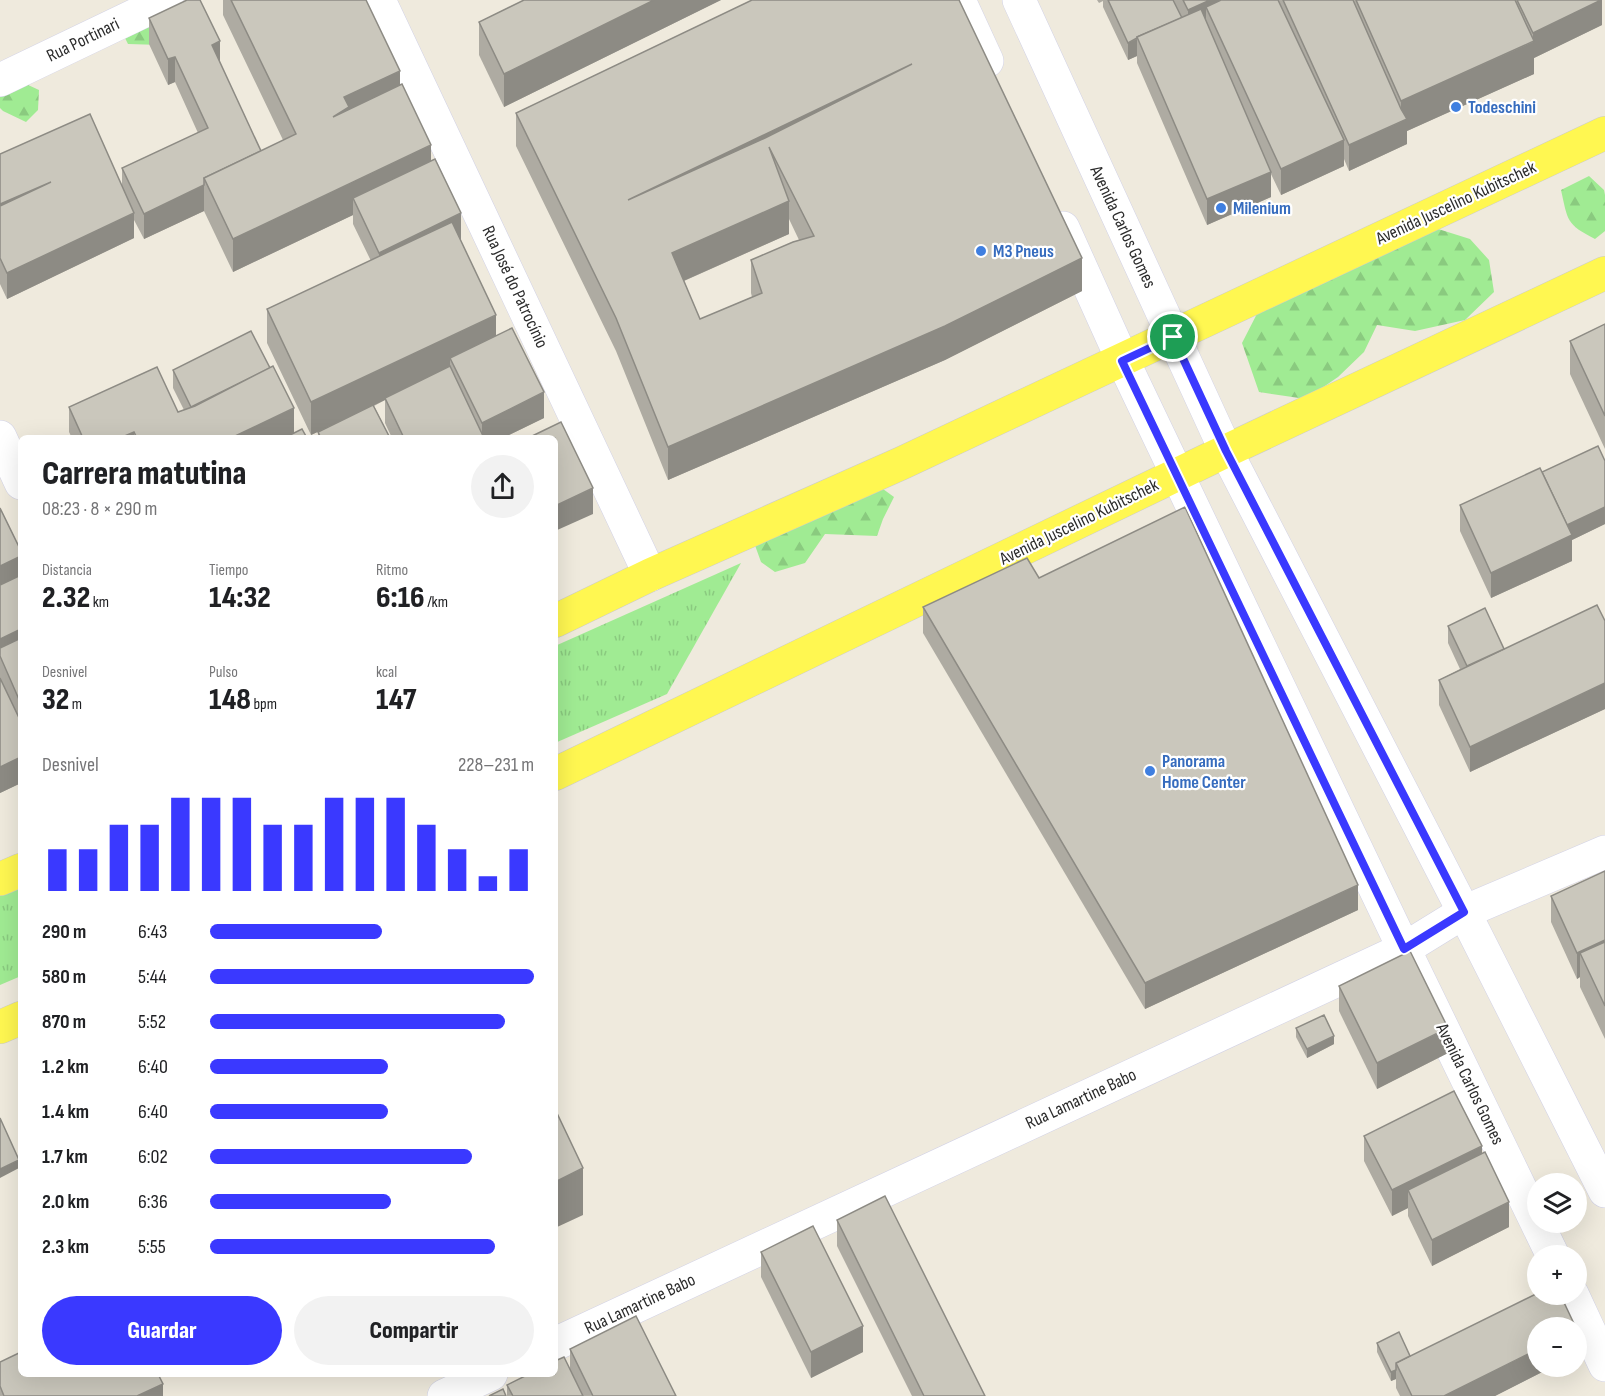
<!DOCTYPE html>
<html lang="es">
<head>
<meta charset="utf-8">
<style>
  :root { --surface:#fff; --page:#f2f2f2; --text:#202124; --muted:#757577; --accent:#3a39ff }
  body { margin:0; font-family:"Sofia Sans Condensed",sans-serif; background:var(--page); color:var(--text); height:100vh; display:flex; flex-direction:column; font-size:22px; white-space:nowrap }
  * { box-sizing:border-box; margin:0 }
  p { font-size:20px; color:var(--muted) }
  .icon { flex:none; width:33px; height:33px; fill:none; stroke:currentColor; stroke-width:2; stroke-linecap:round; stroke-linejoin:round }
  .map { position:relative; flex:1; overflow:hidden }
  .side { position:absolute; left:18px; top:435px; width:540px; height:942px; display:flex; flex-direction:column; background:var(--surface); border-radius:9px; box-shadow:0 6px 24px #0002 }
  .side>* { flex:none }
  .buttons { position:absolute; left:1527px; top:1173px; display:grid; gap:12px }
  .buttons a { display:grid; place-items:center; width:60px; height:60px; border-radius:50%; background:var(--surface); box-shadow:0 6px 24px #0002; font-size:30px }
  .pin { position:absolute; display:grid; place-items:center; width:51px; height:51px; color:#fff; margin:-26px; border:3px solid #fff; border-radius:50%; box-shadow:0 2px 6px #0007 }
  .round { display:grid; place-items:center; flex:none; width:63px; height:63px; border-radius:32px; background:var(--page) }
  .headline { display:flex; align-items:center; justify-content:space-between; height:102px; padding:0 24px }
  h1 { font-size:33px; font-weight:800; line-height:45px }
  .figures { display:grid; grid-template-columns:repeat(3,1fr); gap:9px; height:102px; padding:6px 24px }
  .figures div { display:grid; align-content:center }
  .figures b { font-size:30px; font-weight:800 }
  .figures small { font-size:16px; font-weight:400 }
  .figures p { font-size:16px }
  .chart { height:168px; padding:12px 24px }
  .chart p { display:flex; justify-content:space-between }
  .chart svg { width:100%; height:108px; margin-top:6px; stroke:var(--accent); stroke-width:6 }
  .primary-button { display:flex; gap:12px; margin-top:auto; padding:12px 24px }
  .primary-button a { flex:1; height:69px; border-radius:36px; background:var(--accent); color:#fff; font-size:24px; font-weight:800; line-height:69px; text-align:center }
  .primary-button a+a { background:var(--page); color:var(--text) }
  ul { padding:0 24px; list-style:none; font-size:20px }
  li { display:grid; grid-template-columns:96px 72px 1fr; align-items:center; height:45px }
  li i { height:15px; border-radius:8px; background:var(--accent) }
  .map>svg:first-child { display:block }
  .grass { fill:url(#grass-tufts) }
  .forest { fill:url(#forest-firs) }
  .lines { fill:none; stroke-linecap:round; stroke-linejoin:round }
  .street-casing { stroke:#d2d2e6; stroke-width:34 }
  .secondary-casing { stroke:#d2d2e6; stroke-width:34 }
  .primary-casing { stroke:#ccc; stroke-width:34 }
  .street { stroke:#fff; stroke-width:33 }
  .secondary { stroke:#fff; stroke-width:33 }
  .primary { stroke:#fff751; stroke-width:33 }
  .wall { fill:#aeaba2; fill-rule:evenodd }
  .shaded-wall { fill:#8d8b84 }
  .building { fill:#cac7bc; stroke:#8d8b84; stroke-width:1.5; fill-rule:evenodd }
  .route-casing { stroke:#fff; stroke-width:12 }
  .route { stroke:#3a39ff; stroke-width:8 }
  .shop-dot { fill:#3f7fe0; stroke:#fff; stroke-width:2 }
  .labels { text-anchor:middle; dominant-baseline:central; stroke-width:4.5; stroke-linejoin:round; paint-order:stroke }
  .street-label { font-size:18px; fill:#2c2c2c; stroke:#fff }
  .shop-label { font-size:18px; font-weight:bold; fill:#366cbe; stroke:#fff; text-anchor:start }
</style>
</head>
<body>
<div class="map">
<svg width="1605" height="1396" viewBox="0 0 1605 1396">
  <defs>
    <pattern id="grass-tufts" width="24" height="20" patternUnits="userSpaceOnUse" patternTransform="scale(1.5)"><rect width="24" height="20" fill="#a0eb93"/><path d="M3 7l-1-3M5 7V3M7 7l1-3M15 17l-1-3M17 17v-4M19 17l1-3" fill="none" stroke="#8aca7f"/></pattern>
    <pattern id="forest-firs" width="22" height="20" patternUnits="userSpaceOnUse" patternTransform="scale(1.5)"><rect width="22" height="20" fill="#a0eb93"/><path d="M5 1l3.5 6h-7zM16 11l3.5 6h-7z" fill="#8aca7f"/></pattern>
  </defs>
  <rect width="100%" height="100%" fill="#efeadd"/>
  <g class="grass">
    <path d="M741,563L667,694L555,743V646Z"/>
    <path d="M21,885V976L0,985V895Z"/>
  </g>
  <g class="forest">
    <path d="M154,16L161,45L128,44L124,36Z"/>
    <path d="M26,84L39,90L38,110L26,122L3,111L0,108V86Z"/>
    <path d="M1589,176L1604,190L1605,195V231L1595,239C1566,224 1568,221 1561,190Z"/>
    <path d="M1435,228L1470,239L1489,260L1494,292L1465,320L1415,331L1377,325L1364,352L1338,377L1306,399L1259,392L1242,343L1262,304Z"/>
    <path d="M872,481L894,497L883,519L877,536L825,534L805,563L775,572L761,562L752,537Z"/>
  </g>
  <g class="lines">
    <defs>
      <g id="street">
        <path d="M379,0L650,575"/>
        <path d="M0,80L167,0"/>
        <path d="M0,437L21,483"/>
        <path d="M555,1344L1404,949L1464,912L1605,852"/>
        <path d="M444,1396L491,1374"/>
      </g>
      <g id="secondary">
        <path d="M959,0L987,61"/>
        <path d="M1019,0L1226,451L1464,912L1605,1191"/>
        <path d="M1063,228L1123,361L1404,949L1553,1256"/>
        <path d="M1572,1294L1605,1365"/>
      </g>
      <g id="primary">
        <path d="M555,621L650,575L902,463L1605,133"/>
        <path d="M555,774L1226,451L1605,273"/>
        <path d="M0,879L21,870"/>
        <path d="M0,1027L21,1018"/>
      </g>
    </defs>
    <use href="#street" class="street-casing"/>
    <use href="#secondary" class="secondary-casing"/>
    <use href="#primary" class="primary-casing"/>
    <use href="#street" class="street"/>
    <use href="#secondary" class="secondary"/>
    <use href="#primary" class="primary"/>
  </g>
  <g class="wall">
    <path d="M223,0H366L431,161L461,239H460L496,336L544,418L503,438H392L385,423V400L374,406L390,438H318V432L341,421L311,435L267,343V309L371,261L353,224V215L233,272L204,211L144,239L134,220V238L7,299L0,284V154L122,186V168L198,133L175,82L168,85L149,44V18L220,63L261,151L283,140L223,15Z"/>
    <path d="M524,0H721L504,107L479,55V22Z"/>
    <path d="M752,0L1082,291L945,360L668,480L616,351L516,146V113ZM789,219L799,240L751,260V293L752,297L700,319L684,281L789,234Z"/>
    <path d="M1097,0H1602V25L1534,58V74L1407,131V144L1349,171L1344,159V166L1281,195L1271,174V197L1207,225L1137,63V56L1128,60L1103,7V1L1099,3Z"/>
    <path d="M1605,324V449L1570,374V341Z"/>
    <path d="M173,370L294,433L307,438H72L69,432V407L178,412L184,410L173,388Z"/>
    <path d="M1605,461V524L1572,540V561L1491,598L1460,531V505L1542,473Z"/>
    <path d="M0,508L21,551V783L0,793Z"/>
    <path d="M1039,578L1358,910L1145,1009L923,633V607Z"/>
    <path d="M1605,615V709L1470,772L1439,705V680L1460,669L1448,643V626L1504,649L1605,621Z"/>
    <path d="M1605,871V1039L1580,987V977L1577,979L1551,922V896Z"/>
    <path d="M1339,986L1448,1053L1377,1089L1339,1011Z"/>
    <path d="M1296,1028L1334,1044L1307,1058L1296,1037Z"/>
    <path d="M1364,1136L1482,1154L1509,1227L1432,1266L1408,1216V1208L1392,1216L1364,1161Z"/>
    <path d="M837,1220L985,1396H912L837,1246Z"/>
    <path d="M761,1252L863,1352L811,1378L761,1277Z"/>
    <path d="M1377,1343L1410,1356L1538,1366H1554L1495,1396H1400L1396,1388V1379L1391,1381L1377,1352Z"/>
    <path d="M570,1349L676,1396H507V1385L570,1368Z"/>
    <path d="M0,1362L163,1396H0Z"/>
  </g>
  <g class="shaded-wall">
    <path d="M654,0H721L504,107V74Z"/>
    <path d="M1210,0H1268L1206,7V27L1188,36V10Z"/>
    <path d="M1601,0H1602V25L1534,58V74L1407,131V144L1349,171V145L1401,122V101L1533,42V33Z"/>
    <path d="M1137,39V56L1128,60V43Z"/>
    <path d="M220,41V67L212,45Z"/>
    <path d="M175,57V82L168,85V59Z"/>
    <path d="M912,64L769,147L628,200Z"/>
    <path d="M400,71V104L333,150L344,97Z"/>
    <path d="M1344,140V166L1281,195V169Z"/>
    <path d="M431,145V178L353,198V215L233,272V239Z"/>
    <path d="M1271,172V197L1207,225V199Z"/>
    <path d="M51,182L0,230V204Z"/>
    <path d="M204,185V211L144,239V214Z"/>
    <path d="M789,201V234L672,286V253Z"/>
    <path d="M134,213V238L7,299V273Z"/>
    <path d="M461,213V239L379,279V253Z"/>
    <path d="M1082,258V291L945,360L668,480V447Z"/>
    <path d="M496,315V348L450,358V369L385,398V400L311,435V402Z"/>
    <path d="M544,392V418L503,438H482V423Z"/>
    <path d="M294,408V434L285,438H231Z"/>
    <path d="M134,432V438H120Z"/>
    <path d="M593,488V514L555,531V506Z"/>
    <path d="M1605,507V524L1572,540V561L1491,598V573L1567,525Z"/>
    <path d="M21,556V581L0,592V566Z"/>
    <path d="M21,629V646L0,656V639Z"/>
    <path d="M1605,683V709L1470,772V747Z"/>
    <path d="M21,757V783L0,793V767Z"/>
    <path d="M1358,885V910L1145,1009V983Z"/>
    <path d="M1605,940V966L1580,953V977L1577,979V953Z"/>
    <path d="M1448,1028V1053L1377,1089V1063Z"/>
    <path d="M1334,1036V1044L1307,1058V1049Z"/>
    <path d="M1482,1146V1172L1408,1190V1208L1392,1216V1190Z"/>
    <path d="M19,1160V1168L0,1178V1169Z"/>
    <path d="M583,1168V1215L555,1228V1182Z"/>
    <path d="M1509,1202V1227L1432,1266V1240Z"/>
    <path d="M863,1326V1352L811,1378V1352Z"/>
    <path d="M1576,1330H1577L1576,1355Z"/>
    <path d="M1538,1349V1366H1554L1495,1396H1444Z"/>
    <path d="M1396,1370V1379L1391,1381V1372Z"/>
    <path d="M163,1384V1396H137Z"/>
  </g>
  <g class="building">
    <path d="M187,0H200L220,41L212,45L261,151L204,178V185L144,214L122,168L208,128L175,57L168,59L149,18Z"/>
    <path d="M231,0H366L400,71L344,97L349,107L333,117L402,84L431,145L233,239L204,178L296,134Z"/>
    <path d="M524,0H654L504,74L479,22Z"/>
    <path d="M752,0H959L1082,258L945,326L668,447L616,318L516,113ZM912,64L765,138L628,200ZM769,147L814,236L793,242L751,260L762,293L700,319L672,253L789,201Z"/>
    <path d="M1108,0H1173L1182,18L1137,37V38L1128,43Z"/>
    <path d="M1183,0H1210L1188,10Z"/>
    <path d="M1221,0H1278L1344,140L1281,169L1206,7Z"/>
    <path d="M1283,0H1353L1401,109L1407,119L1349,145Z"/>
    <path d="M1356,0H1515L1534,41L1401,101Z"/>
    <path d="M1517,0H1601L1533,33Z"/>
    <path d="M1201,9L1271,172L1207,199L1137,37Z"/>
    <path d="M90,114L134,213L7,273L0,258V206L51,182L0,204V154Z"/>
    <path d="M435,159L461,213L379,253L353,198Z"/>
    <path d="M452,222L496,315L311,402L267,309Z"/>
    <path d="M1605,324V416L1570,341Z"/>
    <path d="M512,328L544,392L482,423L450,358Z"/>
    <path d="M251,331L270,368L191,407L173,370Z"/>
    <path d="M273,366L294,408L231,438H137L134,432L120,438H83L69,407L157,367L178,412L195,406Z"/>
    <path d="M450,366L484,438H404L385,398Z"/>
    <path d="M373,405L390,438H321L318,432Z"/>
    <path d="M561,422L593,488L555,506V438H528Z"/>
    <path d="M302,429L307,438H284Z"/>
    <path d="M1598,446L1605,461V507L1567,525L1542,472Z"/>
    <path d="M1540,468L1572,535L1491,573L1460,505Z"/>
    <path d="M1185,507L1358,885L1145,983L923,607L1027,558L1039,578Z"/>
    <path d="M0,508L21,551V556L0,566Z"/>
    <path d="M21,575V629L0,639V585Z"/>
    <path d="M1597,605L1605,621V683L1470,747L1439,680Z"/>
    <path d="M1485,608L1504,649L1467,666L1448,626Z"/>
    <path d="M21,638V704L0,656V648Z"/>
    <path d="M0,678L21,722V757L0,767Z"/>
    <path d="M1605,871V940L1577,953L1551,896Z"/>
    <path d="M1605,942V1006L1580,953Z"/>
    <path d="M1410,951L1448,1028L1377,1063L1339,986Z"/>
    <path d="M1324,1015L1334,1036L1307,1049L1296,1028Z"/>
    <path d="M1454,1091L1482,1146L1392,1190L1364,1136Z"/>
    <path d="M555,1109L583,1168L555,1182Z"/>
    <path d="M0,1118L19,1160L0,1169Z"/>
    <path d="M1485,1152L1509,1202L1432,1240L1408,1190Z"/>
    <path d="M885,1196L985,1396H924L837,1220Z"/>
    <path d="M813,1226L863,1326L811,1352L761,1252Z"/>
    <path d="M1538,1293V1294H1560L1576,1328H1538V1349L1444,1396H1412L1396,1363Z"/>
    <path d="M636,1316L676,1396H593L570,1349Z"/>
    <path d="M1399,1332L1410,1356L1396,1363V1370L1391,1372L1377,1343Z"/>
    <path d="M21,1352V1374H158L163,1384L137,1396H4L0,1386V1362Z"/>
    <path d="M564,1357L583,1396H513L507,1385L529,1374H555V1361Z"/>
    <path d="M503,1389L506,1396H489Z"/>
  </g>
  <g class="lines">
    <defs>
      <path id="route" d="M1173,337L1226,451L1464,912L1404,949L1122,361Z"/>
    </defs>
    <use href="#route" class="route-casing"/>
    <use href="#route" class="route"/>
  </g>
  <g class="shop-dot">
    <circle cx="1456" cy="107" r="6"/>
    <circle cx="1221" cy="208" r="6"/>
    <circle cx="981" cy="251" r="6"/>
    <circle cx="1150" cy="771" r="6"/>
  </g>
  <g class="labels">
    <g class="street-label">
      <text transform="translate(83 40) rotate(-26)">Rua Portinari</text>
      <text transform="translate(1456 203) rotate(-25)">Avenida Juscelino Kubitschek</text>
      <text transform="translate(1123 227) rotate(65)">Avenida Carlos Gomes</text>
      <text transform="translate(515 287) rotate(65)">Rua José do Patrocínio</text>
      <text transform="translate(1079 522) rotate(-26)">Avenida Juscelino Kubitschek</text>
      <text transform="translate(1470 1084) rotate(64)">Avenida Carlos Gomes</text>
      <text transform="translate(1081 1099) rotate(-25)">Rua Lamartine Babo</text>
      <text transform="translate(640 1304) rotate(-25)">Rua Lamartine Babo</text>
    </g>
    <g class="shop-label">
      <text x="1468" y="107">Todeschini</text>
      <text x="1233" y="208">Milenium</text>
      <text x="993" y="251">M3 Pneus</text>
      <text x="1162" y="761">Panorama<tspan x="1162" dy="21">Home Center</tspan></text>
    </g>
  </g>
</svg>
<div class="buttons">
<a><svg class="icon" aria-label="layers" viewBox="0 0 24 24"><path d="M12 4l9 5-9 5-9-5zM3 14l9 5 9-5"/></svg></a>
<a>+</a>
<a>−</a>
</div>
<div class="pin" style="left:1173px;top:337px;background:#1e9e55"><svg class="icon" aria-label="arrive" viewBox="0 0 24 24"><path d="M6 21V4h12l-3 4 3 4H6"/></svg></div>
<section class="side">
<div class="headline"><div><h1>Carrera matutina</h1><p>08:23 · 8 × 290 m</p></div><a class="round"><svg class="icon" aria-label="share" viewBox="0 0 24 24"><path d="M12 15V3M7 8l5-5 5 5M5 13v7h14v-7"/></svg></a></div>
<div class="figures">
<div><p>Distancia</p><b>2.32<small> km</small></b></div>
<div><p>Tiempo</p><b>14:32</b></div>
<div><p>Ritmo</p><b>6:16<small> /km</small></b></div>
</div>
<div class="figures">
<div><p>Desnivel</p><b>32<small> m</small></b></div>
<div><p>Pulso</p><b>148<small> bpm</small></b></div>
<div><p>kcal</p><b>147</b></div>
</div>
<div class="chart"><p><span>Desnivel</span>228–231 m</p>
<svg viewBox="0 0 160 44" preserveAspectRatio="none"><path d="M5 44V27M15 44V27M25 44V17M35 44V17M45 44V6M55 44V6M65 44V6M75 44V17M85 44V17M95 44V6M105 44V6M115 44V6M125 44V17M135 44V27M145 44V38M155 44V27"/></svg>
</div>
<ul>
<li><b>290 m</b>6:43<i style="width:53%"></i></li>
<li><b>580 m</b>5:44<i style="width:100%"></i></li>
<li><b>870 m</b>5:52<i style="width:91%"></i></li>
<li><b>1.2 km</b>6:40<i style="width:55%"></i></li>
<li><b>1.4 km</b>6:40<i style="width:55%"></i></li>
<li><b>1.7 km</b>6:02<i style="width:81%"></i></li>
<li><b>2.0 km</b>6:36<i style="width:56%"></i></li>
<li><b>2.3 km</b>5:55<i style="width:88%"></i></li>
</ul>
<div class="primary-button"><a>Guardar</a><a>Compartir</a></div>
</section>
</div>
</body>
</html>
